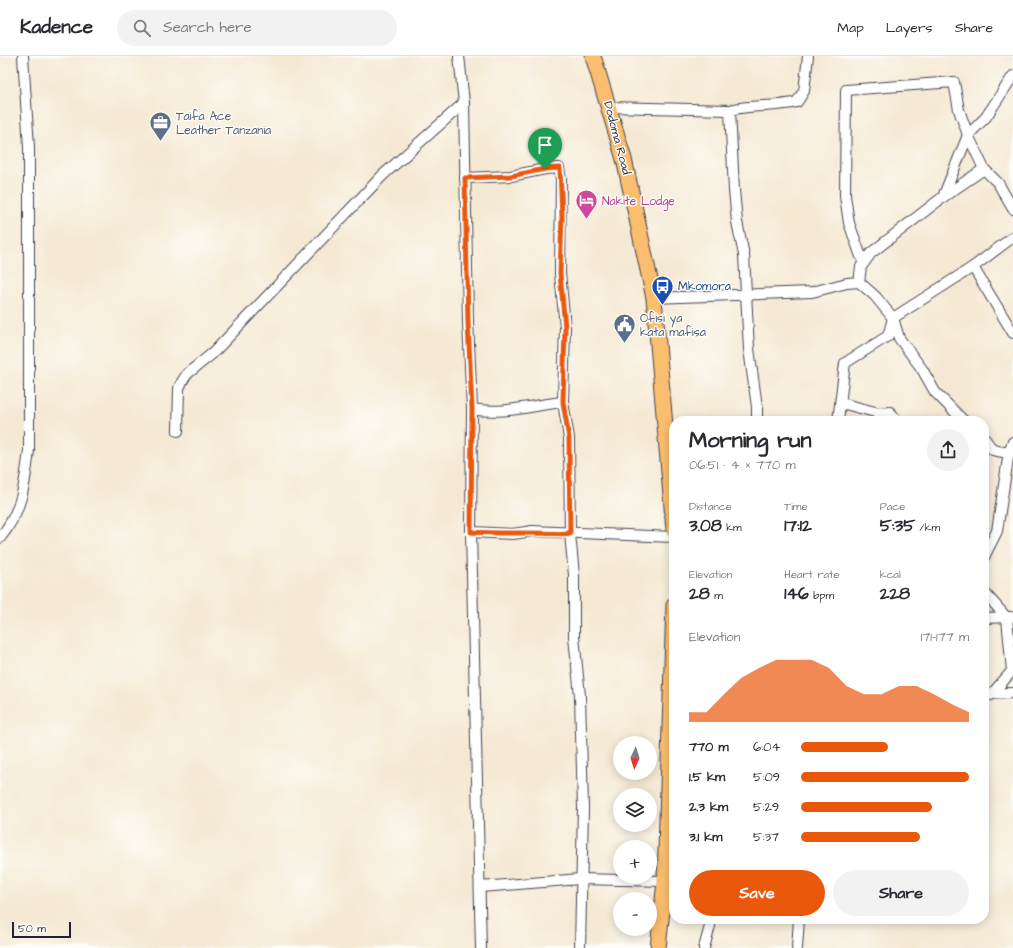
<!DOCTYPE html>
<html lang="en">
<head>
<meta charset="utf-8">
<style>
  :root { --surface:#fff; --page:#f2f2f3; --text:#2b2b33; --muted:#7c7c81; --line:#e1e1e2; --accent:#ea580c }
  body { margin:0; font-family:"Architects Daughter",sans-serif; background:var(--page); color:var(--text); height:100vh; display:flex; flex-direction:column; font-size:15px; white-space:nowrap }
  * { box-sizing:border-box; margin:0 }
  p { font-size:13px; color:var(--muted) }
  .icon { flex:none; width:22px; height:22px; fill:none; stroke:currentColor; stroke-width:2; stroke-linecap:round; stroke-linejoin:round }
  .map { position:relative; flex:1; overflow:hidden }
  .side { position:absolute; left:669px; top:360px; width:320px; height:508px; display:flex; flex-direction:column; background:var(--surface); border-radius:16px; box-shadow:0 2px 10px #0003 }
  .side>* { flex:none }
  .needle { width:26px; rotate:184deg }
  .controls { position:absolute; left:613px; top:680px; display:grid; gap:8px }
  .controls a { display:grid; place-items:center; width:44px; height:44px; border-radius:50%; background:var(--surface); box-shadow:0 2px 10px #0003; font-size:20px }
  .scale { position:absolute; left:12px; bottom:10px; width:59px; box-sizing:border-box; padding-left:4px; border:2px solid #22223b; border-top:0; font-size:11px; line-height:14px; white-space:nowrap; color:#22223b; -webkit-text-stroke:3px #fdfcf7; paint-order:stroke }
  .pin { position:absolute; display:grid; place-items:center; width:34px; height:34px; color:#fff; margin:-41px -17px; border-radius:50% 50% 50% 0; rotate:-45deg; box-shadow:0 0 4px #0007 }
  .pin .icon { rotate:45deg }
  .round { display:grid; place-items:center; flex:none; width:42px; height:42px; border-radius:21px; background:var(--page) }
  .headline { display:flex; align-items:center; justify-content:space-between; height:68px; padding:0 20px }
  h1 { font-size:22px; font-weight:800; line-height:30px }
  .metrics { display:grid; grid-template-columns:repeat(3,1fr); gap:6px; height:68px; padding:4px 20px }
  .metrics div { display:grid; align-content:center }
  .metrics b { font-size:17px; font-weight:800 }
  .metrics small { font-size:11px; font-weight:400 }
  .metrics p { font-size:11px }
  .chart { height:112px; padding:8px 20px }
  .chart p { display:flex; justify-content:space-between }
  .chart svg { width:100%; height:72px; margin-top:4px; fill:var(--accent); opacity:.7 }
  .button { display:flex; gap:8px; margin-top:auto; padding:8px 20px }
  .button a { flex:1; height:46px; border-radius:24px; background:var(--accent); color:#fff; font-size:16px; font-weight:800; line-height:46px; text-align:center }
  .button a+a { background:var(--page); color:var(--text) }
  ul { padding:0 20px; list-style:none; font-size:13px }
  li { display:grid; grid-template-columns:64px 48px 1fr; align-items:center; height:30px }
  li i { height:10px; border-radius:5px; background:var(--accent) }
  header { display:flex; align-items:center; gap:24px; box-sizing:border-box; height:56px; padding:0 20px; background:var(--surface); border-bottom:1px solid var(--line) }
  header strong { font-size:19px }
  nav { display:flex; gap:22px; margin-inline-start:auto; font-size:14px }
  .search { width:280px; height:36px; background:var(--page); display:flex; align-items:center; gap:10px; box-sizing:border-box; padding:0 14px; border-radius:22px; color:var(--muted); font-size:15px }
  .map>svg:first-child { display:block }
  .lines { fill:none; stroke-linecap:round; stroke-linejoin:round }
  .minor-casing { stroke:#424052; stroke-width:12 }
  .highway-casing { stroke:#424052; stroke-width:17 }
  .minor { stroke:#fff; stroke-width:10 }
  .highway { stroke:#fabe6e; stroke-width:15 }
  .route-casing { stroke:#fff; stroke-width:8 }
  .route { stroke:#ea580c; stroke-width:5 }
  .labels { text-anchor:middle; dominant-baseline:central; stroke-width:3; stroke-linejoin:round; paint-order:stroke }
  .service-label { font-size:12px; fill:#4e5e75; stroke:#fdfcf7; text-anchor:start }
  .street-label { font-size:12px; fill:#22223b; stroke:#fdfcf7 }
  .hotel-label { font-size:12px; fill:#b23c85; stroke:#fdfcf7; text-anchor:start }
  .transit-label { font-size:12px; fill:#164399; stroke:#fdfcf7; text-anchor:start }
</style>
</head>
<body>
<header>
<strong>Kadence</strong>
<div class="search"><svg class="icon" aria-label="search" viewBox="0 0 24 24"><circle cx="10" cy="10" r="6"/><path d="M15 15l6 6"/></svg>Search here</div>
<nav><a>Map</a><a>Layers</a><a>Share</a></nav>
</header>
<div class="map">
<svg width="1013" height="892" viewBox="0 0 1013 892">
  <rect width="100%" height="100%" fill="#fdfcf7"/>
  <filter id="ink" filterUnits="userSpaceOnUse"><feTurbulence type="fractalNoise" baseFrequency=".025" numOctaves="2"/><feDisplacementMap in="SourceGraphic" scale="8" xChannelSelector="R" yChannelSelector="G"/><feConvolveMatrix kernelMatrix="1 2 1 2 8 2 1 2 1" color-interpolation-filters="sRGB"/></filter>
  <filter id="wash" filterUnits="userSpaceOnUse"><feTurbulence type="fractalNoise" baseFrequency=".012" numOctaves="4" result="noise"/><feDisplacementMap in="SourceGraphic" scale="16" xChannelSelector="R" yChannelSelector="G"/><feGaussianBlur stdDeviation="0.9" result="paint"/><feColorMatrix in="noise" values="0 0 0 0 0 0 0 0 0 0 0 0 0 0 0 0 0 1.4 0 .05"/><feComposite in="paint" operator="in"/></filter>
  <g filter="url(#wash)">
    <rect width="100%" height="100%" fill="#f5e9d3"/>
  </g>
  <g filter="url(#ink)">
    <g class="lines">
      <defs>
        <g id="minor">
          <path d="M459,0L464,47L468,266L472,353L471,476L481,892"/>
          <path d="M609,51L730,54C752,48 774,52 797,46L804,35L808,0"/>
          <path d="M730,54L734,134L737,166L744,199L749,293L757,351V365"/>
          <path d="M465,122L511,120L545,113L559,112L561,123L560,217L565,271L563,346L569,382L570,478L574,519V581L580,640L583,751L580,892"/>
          <path d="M943,141L984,113"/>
          <path d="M863,206L849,167L845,140L846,34L954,26L959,54L968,79L984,113L998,127L1013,153"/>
          <path d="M973,211L1013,277"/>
          <path d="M859,226L861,211L871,197L943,141L968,79L986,61L1013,20"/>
          <path d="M654,242L812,236L847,227L859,226L875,240L893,262L899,282L922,313L935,336L964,365"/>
          <path d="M841,347L879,357L890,356L898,365"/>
          <path d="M472,353C502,359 533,349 563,346"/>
          <path d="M838,365L845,307L888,280L893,262L973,211L1013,181"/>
          <path d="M178,375L179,332L183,324L187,318L213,297L383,119L464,47"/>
          <path d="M984,382L993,394L1013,398"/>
          <path d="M471,476L513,478L532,475L674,481"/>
          <path d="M0,482C22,455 25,428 29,394V91L23,0"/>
          <path d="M984,501L997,475L1009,396L1013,386"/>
          <path d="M984,536L1007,562L1012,615L991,639"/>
          <path d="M984,562L1011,561"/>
          <path d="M984,638L1013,637"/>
          <path d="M480,831L580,823L665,825"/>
          <path d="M704,892L710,870L709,863"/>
          <path d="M797,892L799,863"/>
        </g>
        <g id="highway">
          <path d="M593,0L624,103L654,242L674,474"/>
          <path d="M658,892L665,825L674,549"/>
        </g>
      </defs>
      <use href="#minor" class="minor-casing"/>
      <use href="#highway" class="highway-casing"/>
      <use href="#minor" class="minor"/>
      <use href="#highway" class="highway"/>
    </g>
  </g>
  <g class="lines" filter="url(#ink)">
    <defs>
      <path id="route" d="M560,112L562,161L560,217L565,271L563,346L569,382L570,478C537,476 504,478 471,476L472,353L468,266L465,122L511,120L545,113Z"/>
    </defs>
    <use href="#route" class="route-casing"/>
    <use href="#route" class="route"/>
  </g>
  <defs>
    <symbol id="office-pin" viewBox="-11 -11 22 30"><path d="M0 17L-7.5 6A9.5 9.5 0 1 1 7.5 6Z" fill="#5c6f8a" stroke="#fdfcf7"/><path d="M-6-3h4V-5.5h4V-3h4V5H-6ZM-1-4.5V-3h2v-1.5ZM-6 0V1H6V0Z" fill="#fff"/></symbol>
    <symbol id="hotel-pin" viewBox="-11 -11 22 30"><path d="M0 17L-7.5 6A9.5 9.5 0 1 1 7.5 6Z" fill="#d1479c" stroke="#fdfcf7"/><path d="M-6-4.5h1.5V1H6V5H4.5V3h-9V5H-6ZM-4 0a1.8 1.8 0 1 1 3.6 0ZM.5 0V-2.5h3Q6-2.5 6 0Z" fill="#fff"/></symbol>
    <symbol id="bus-pin" viewBox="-11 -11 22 30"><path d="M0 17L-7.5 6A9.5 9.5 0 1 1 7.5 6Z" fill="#1a4fb4" stroke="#fdfcf7"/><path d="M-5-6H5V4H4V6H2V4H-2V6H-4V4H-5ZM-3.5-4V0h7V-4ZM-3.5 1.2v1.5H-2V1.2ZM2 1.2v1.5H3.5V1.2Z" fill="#fff"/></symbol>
    <symbol id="civic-pin" viewBox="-11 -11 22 30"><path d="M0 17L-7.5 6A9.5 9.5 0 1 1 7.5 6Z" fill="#5c6f8a" stroke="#fdfcf7"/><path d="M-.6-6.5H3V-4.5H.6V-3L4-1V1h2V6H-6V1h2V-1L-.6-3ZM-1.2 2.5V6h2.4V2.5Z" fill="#fff"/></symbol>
  </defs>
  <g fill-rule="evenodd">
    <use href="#office-pin" x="148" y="54" width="25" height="34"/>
    <use href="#hotel-pin" x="574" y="132" width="25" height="34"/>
    <use href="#bus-pin" x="650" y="218" width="25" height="34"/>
    <use href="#civic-pin" x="612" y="256" width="25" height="34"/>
  </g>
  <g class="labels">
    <g class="service-label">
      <text x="176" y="60">Taifa Ace<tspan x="176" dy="14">Leather Tanzania</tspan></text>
      <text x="640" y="262">Ofisi ya<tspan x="640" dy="14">kata mafisa</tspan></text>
    </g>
    <g class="street-label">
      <text transform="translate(617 82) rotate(75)">Dodoma Road</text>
    </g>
    <g class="hotel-label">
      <text x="602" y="145">Nakite Lodge</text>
    </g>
    <g class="transit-label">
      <text x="678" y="230">Mkomora</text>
    </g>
  </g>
</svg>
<div class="controls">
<a><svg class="needle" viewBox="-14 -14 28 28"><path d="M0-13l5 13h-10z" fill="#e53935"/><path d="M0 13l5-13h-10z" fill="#7c7c81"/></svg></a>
<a><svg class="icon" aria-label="layers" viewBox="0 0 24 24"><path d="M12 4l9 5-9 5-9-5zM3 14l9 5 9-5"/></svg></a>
<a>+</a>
<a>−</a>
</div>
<div class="scale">50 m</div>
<div class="pin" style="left:545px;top:113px;background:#1e9e55"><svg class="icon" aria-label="arrive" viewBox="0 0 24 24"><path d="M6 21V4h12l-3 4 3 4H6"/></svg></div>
<section class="side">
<div class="headline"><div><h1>Morning run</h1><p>06:51 · 4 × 770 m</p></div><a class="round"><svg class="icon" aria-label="share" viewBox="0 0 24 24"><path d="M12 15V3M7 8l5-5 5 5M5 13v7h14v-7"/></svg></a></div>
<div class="metrics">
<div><p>Distance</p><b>3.08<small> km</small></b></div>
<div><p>Time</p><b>17:12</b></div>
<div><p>Pace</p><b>5:35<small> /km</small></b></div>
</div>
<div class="metrics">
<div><p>Elevation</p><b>28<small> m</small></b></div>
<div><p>Heart rate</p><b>146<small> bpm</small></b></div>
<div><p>kcal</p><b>228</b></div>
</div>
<div class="chart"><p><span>Elevation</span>171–177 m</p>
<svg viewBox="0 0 160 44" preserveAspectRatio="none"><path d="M0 44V38L10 38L20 27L30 17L40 11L50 6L60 6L70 6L80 11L90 22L100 27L110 27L120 22L130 22L140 27L150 33L160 38V44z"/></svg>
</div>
<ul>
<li><b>770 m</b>6:04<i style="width:52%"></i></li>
<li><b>1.5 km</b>5:09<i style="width:100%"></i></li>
<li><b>2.3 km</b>5:29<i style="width:78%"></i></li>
<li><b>3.1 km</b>5:37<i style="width:71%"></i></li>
</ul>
<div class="button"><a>Save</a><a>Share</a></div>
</section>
</div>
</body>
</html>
